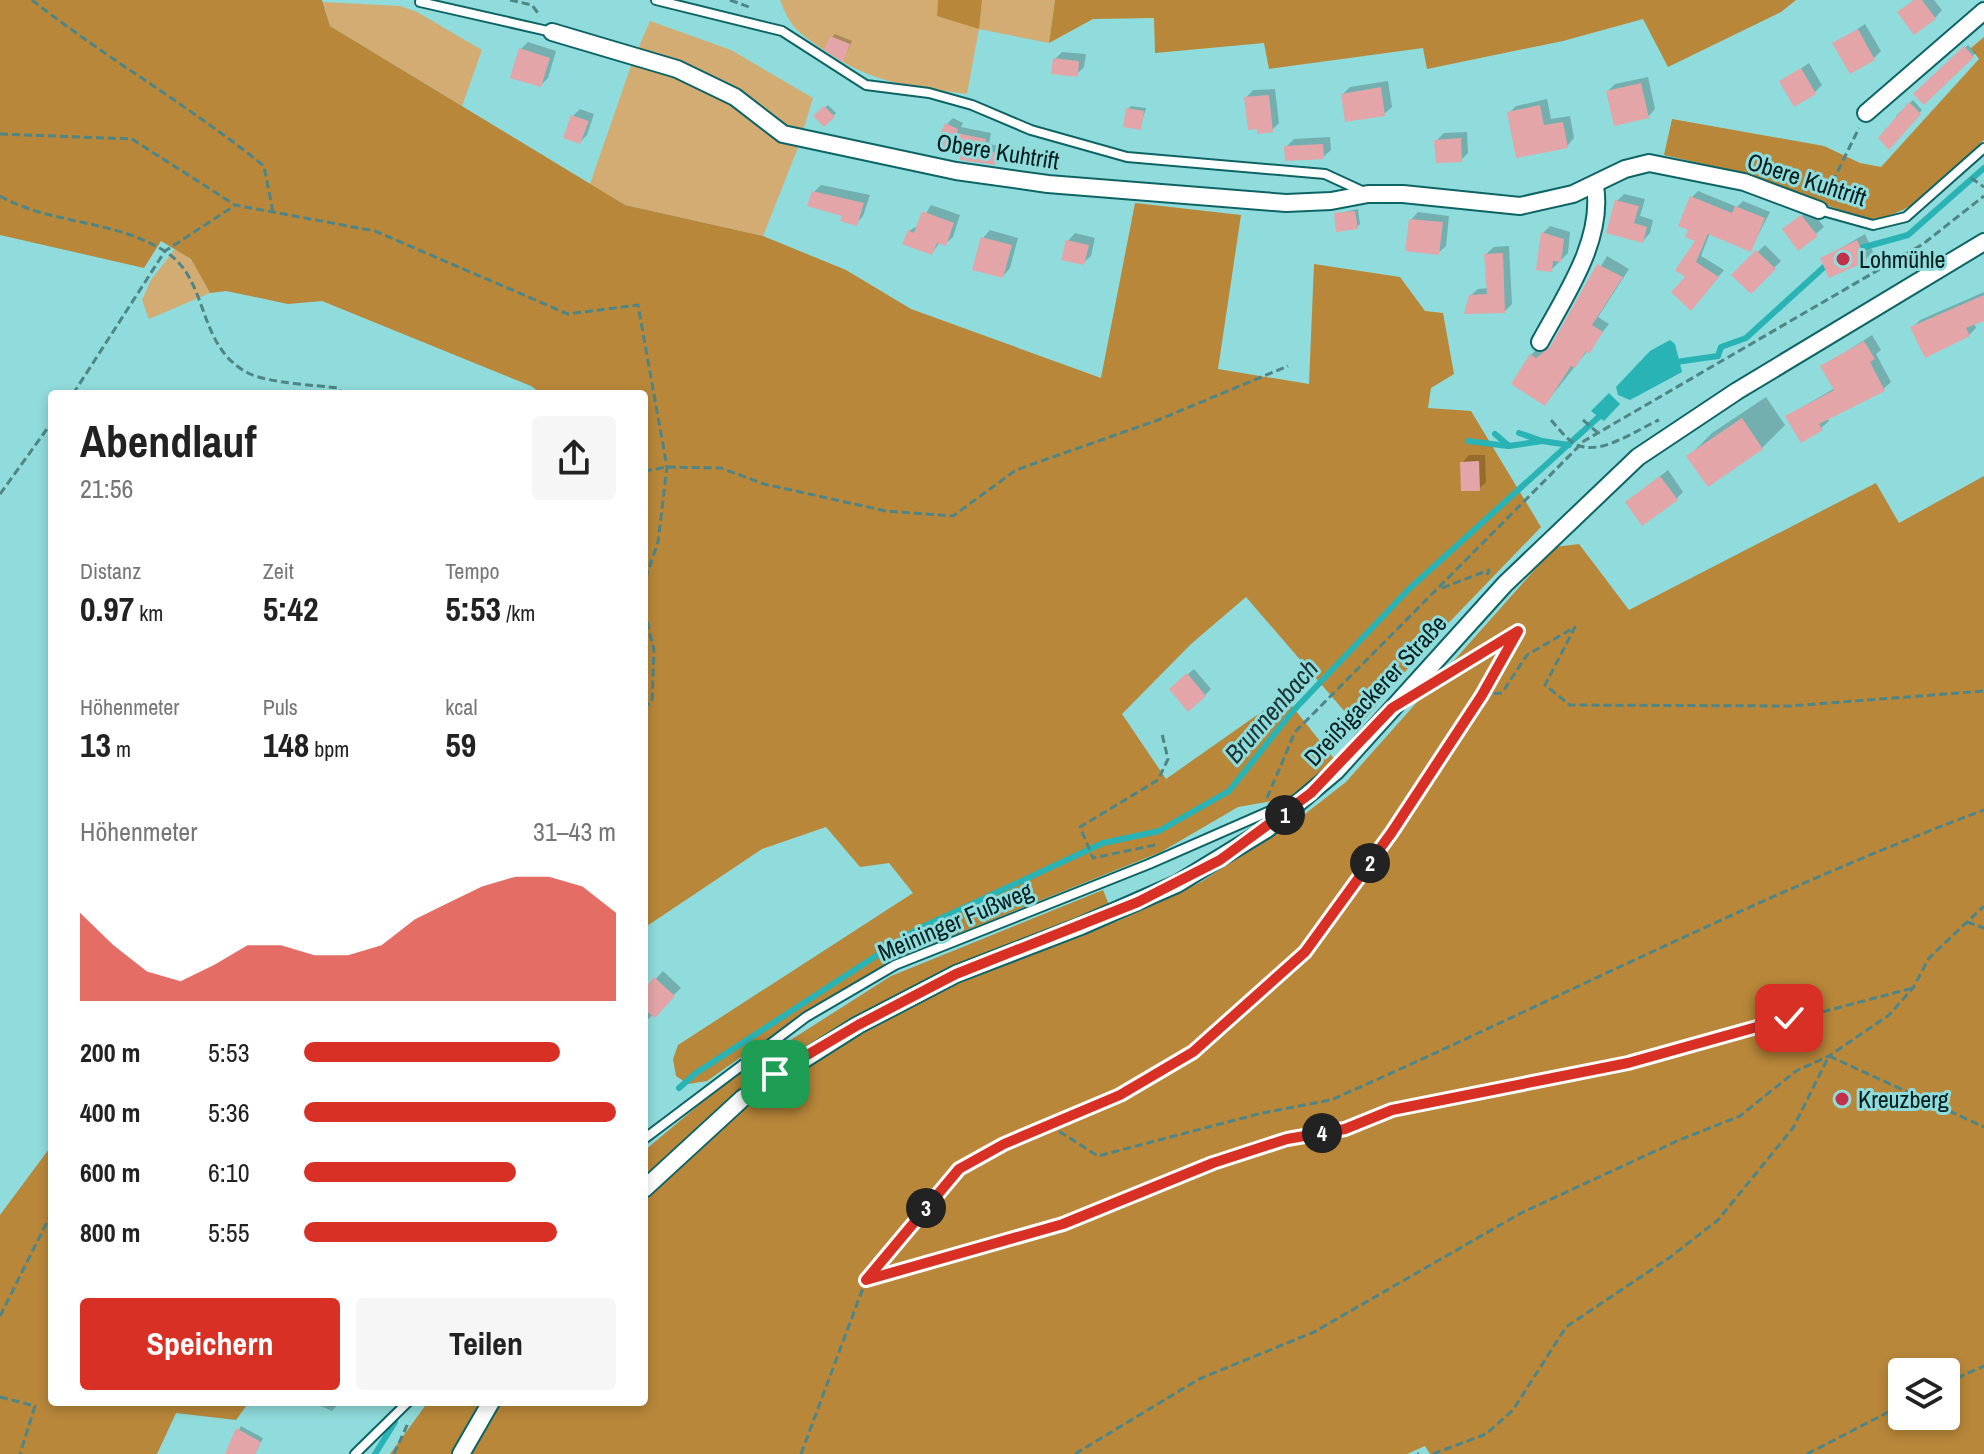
<!DOCTYPE html>
<html lang="de">
<head>
<meta charset="utf-8">
<style>
  :root { --surface:#fff; --page:#f6f6f6; --text:#222; --muted:#767676; --accent:#d93025 }
  body { margin:0; font-family:"Archivo Narrow",sans-serif; background:var(--page); color:var(--text); height:100vh; display:flex; flex-direction:column; font-size:30px; white-space:nowrap }
  * { box-sizing:border-box; margin:0 }
  p { font-size:26px; color:var(--muted) }
  .icon { flex:none; width:44px; height:44px; fill:none; stroke:currentColor; stroke-width:2; stroke-linecap:round; stroke-linejoin:round }
  .map { position:relative; flex:1; overflow:hidden }
  .sheet { position:absolute; left:48px; top:390px; width:600px; height:1016px; display:flex; flex-direction:column; background:var(--surface); border-radius:8px; box-shadow:0 4px 12px #0003 }
  .sheet>* { flex:none }
  .controls { position:absolute; left:1888px; top:1358px; display:grid; gap:16px }
  .controls a { display:grid; place-items:center; width:72px; height:72px; border-radius:8px; background:var(--surface); box-shadow:0 4px 12px #0003; font-size:40px }
  .pin { position:absolute; display:grid; place-items:center; width:68px; height:68px; color:#fff; margin:-34px; border-radius:16px; box-shadow:0 4px 12px #0006 }
  .km { position:absolute; width:40px; height:40px; margin:-20px; border-radius:50%; background:#222; color:#fff; font-size:22px; line-height:40px; text-align:center }
  .round { display:grid; place-items:center; flex:none; width:84px; height:84px; border-radius:8px; background:var(--page) }
  .overview { display:flex; align-items:center; justify-content:space-between; height:136px; padding:0 32px }
  h1 { font-size:44px; font-weight:700; line-height:60px }
  .figures { display:grid; grid-template-columns:repeat(3,1fr); gap:12px; height:136px; padding:8px 32px }
  .figures div { display:grid; align-content:center }
  .figures b { font-size:34px; font-weight:700 }
  .figures small { font-size:22px; font-weight:400 }
  .figures p { font-size:22px }
  .chart { height:224px; padding:16px 32px }
  .chart p { display:flex; justify-content:space-between }
  .chart svg { width:100%; height:144px; margin-top:8px; fill:var(--accent); opacity:.7 }
  .button { display:flex; gap:16px; margin-top:auto; padding:16px 32px }
  .button a { flex:1; height:92px; border-radius:8px; background:var(--accent); color:#fff; font-size:32px; font-weight:700; line-height:92px; text-align:center }
  .button a+a { background:var(--page); color:var(--text) }
  ul { padding:0 32px; list-style:none; font-size:26px }
  li { display:grid; grid-template-columns:128px 96px 1fr; align-items:center; height:60px }
  li i { height:20px; border-radius:10px; background:var(--accent) }
  .map>svg:first-child { display:block }
  .green { fill:#d3ac73 }
  .forest { fill:#b8873a; fill-rule:evenodd }
  .water { fill:#29b3b5 }
  .shadow { fill:#0003 }
  .lines { fill:none; stroke-linecap:round; stroke-linejoin:round }
  .stream { stroke:#29b3b5; stroke-width:6 }
  .building { fill:#e3a5a7 }
  .lane-casing { stroke:#0e6465; stroke-width:12 }
  .street-casing { stroke:#0e6465; stroke-width:20 }
  .path { stroke:#4f8585; stroke-width:3; stroke-dasharray:8 4; stroke-linecap:butt }
  .lane { stroke:#fff; stroke-width:8 }
  .street { stroke:#fff; stroke-width:16 }
  .route-casing { stroke:#fff; stroke-width:16 }
  .route { stroke:#d93025; stroke-width:10 }
  .poi-dot { fill:#c1314a; stroke:#90dbdb; stroke-width:3 }
  .labels { text-anchor:middle; dominant-baseline:central; stroke-width:6; stroke-linejoin:round; paint-order:stroke }
  .street-label { font-size:24px; fill:#001b1c; stroke:#90dbdb }
  .poi-label { font-size:24px; fill:#001b1c; stroke:#90dbdb; text-anchor:start }
  .water-label { font-size:26px; font-style:italic; fill:#1e3434; stroke:#90dbdb }
</style>
</head>
<body>
<div class="map">
<svg width="1984" height="1454" viewBox="0 0 1984 1454">
  <rect width="100%" height="100%" fill="#90dbdb"/>
  <g class="green">
    <path d="M780,0H938L937,16L979,28L982,0H1055L1049,43L979,29L967,94C909,86 873,84 824,50C799,33 791,29 780,0Z"/>
    <path d="M323,2L400,6L417,12L482,50L462,106L330,26Z"/>
    <path d="M650,21L731,50L813,98L797,150L763,236L625,205L590,184L632,63Z"/>
    <path d="M175,249L191,259L210,293L149,319L142,300L151,280Z"/>
  </g>
  <g class="forest">
    <path d="M0,0H322L330,26L625,205L763,236L846,270L911,309L1101,378L1135,203L1241,215L1218,369L1309,384L1314,264L1400,277L1425,311L1443,313L1454,374L1431,388L1428,408L1471,411L1541,527L1434,638L1358,727L1246,597L1191,644L1122,714L1166,779L1284,696L1335,760L1289,798L1238,807L1161,852L892,960L805,1012L707,1081L688,1084L676,1076L673,1059L678,1045L913,893L889,863L860,867L826,827L762,849L644,928V394H542L531,386L322,301L288,304L226,291L210,293L191,259L161,241L144,268L0,235Z"/>
    <path d="M938,0H982L979,29L937,16Z"/>
    <path d="M1055,0H1796L1781,12L1668,67L1643,19L1563,41L1427,69L1423,48L1269,69L1264,43L1155,53L1154,18L1093,19L1049,43Z"/>
    <path d="M1984,37V140C1946,175 1921,214 1867,220L1738,172L1664,155L1672,119L1824,146L1860,163L1881,167L1979,59L1971,48Z"/>
    <path d="M1984,476V1454H1430L1425,1446L1407,1454H390L428,1402H644V1151L731,1078L891,976L1103,890L1116,922L1201,882L1305,814L1346,782L1555,547L1579,544L1629,610L1876,483L1899,523ZM1902,1372H1946V1416H1902Z"/>
    <path d="M52,1145V1402H249L236,1420L176,1413L157,1454H0V1215Z"/>
  </g>
  <g class="water">
    <path d="M1670,340L1675,344L1682,372L1630,400L1618,395L1616,387L1650,351Z"/>
    <path d="M1609,393L1620,404L1604,421L1591,411Z"/>
  </g>
  <g class="shadow">
    <path d="M1914,0H1934L1942,10L1935,18L1900,12Z"/>
    <path d="M1865,24L1881,51L1874,58L1835,44Z"/>
    <path d="M835,34L852,41L845,56L832,37Z"/>
    <path d="M528,42L556,51L548,78L541,85L521,49Z"/>
    <path d="M1968,45L1976,53L1924,102L1915,94Z"/>
    <path d="M1062,52L1086,54L1084,67L1077,74L1055,59Z"/>
    <path d="M1809,63L1822,85L1815,92L1781,82Z"/>
    <path d="M1648,77L1655,109L1648,117L1608,91L1615,84Z"/>
    <path d="M1388,81L1392,107L1384,114L1343,94L1350,87Z"/>
    <path d="M1275,89L1279,123L1272,130L1246,98L1253,90Z"/>
    <path d="M1547,99L1551,119L1570,116L1574,138L1567,146L1509,113L1516,106Z"/>
    <path d="M1913,100L1922,110L1889,147L1900,120L1896,116Z"/>
    <path d="M828,105L836,113L824,125L816,116Z"/>
    <path d="M1131,106L1146,108L1140,128L1128,109Z"/>
    <path d="M580,109L594,114L587,135L580,142L573,116Z"/>
    <path d="M953,118L963,123L961,127L991,133L989,144L1003,147L1001,157L994,163L963,152L946,125Z"/>
    <path d="M1467,132L1468,153L1461,160L1436,141L1444,133Z"/>
    <path d="M1330,137L1331,150L1323,157L1286,147L1294,139Z"/>
    <path d="M821,185L870,195L863,216L856,224L844,215L814,192Z"/>
    <path d="M1698,191L1737,207L1743,201L1770,212L1751,249L1710,233L1701,256L1724,270L1697,302L1688,276L1698,240L1692,197Z"/>
    <path d="M1624,194L1645,199L1640,216L1653,220L1650,233L1643,241L1617,201Z"/>
    <path d="M931,205L960,215L953,237L945,244L940,242L932,253L909,231L919,225Z"/>
    <path d="M1358,209L1360,224L1357,227L1336,214Z"/>
    <path d="M1811,210L1824,227L1799,248L1792,222Z"/>
    <path d="M1418,212L1449,216L1446,246L1438,253L1411,220Z"/>
    <path d="M1550,226L1570,232L1568,253L1551,270L1543,233Z"/>
    <path d="M990,230L1018,238L1010,268L1003,276L983,238Z"/>
    <path d="M1075,233L1095,238L1091,256L1083,263L1068,241Z"/>
    <path d="M1865,234L1873,252L1866,259H1822Z"/>
    <path d="M1765,245L1781,261L1751,291L1734,275Z"/>
    <path d="M1509,246L1512,304L1505,311L1470,296L1478,289L1489,288L1486,254L1494,247Z"/>
    <path d="M1607,256L1629,269L1598,317L1609,324L1545,404L1531,355L1538,348L1544,351L1554,345Z"/>
    <path d="M1984,292V319L1974,323L1976,328L1969,335L1913,327L1920,320Z"/>
    <path d="M1872,335L1881,350L1876,354L1891,382L1883,389L1827,418L1829,421L1821,428L1787,416L1835,388L1822,367Z"/>
    <path d="M1766,397L1785,425L1762,448L1689,456L1712,433Z"/>
    <path d="M1469,455H1485L1486,482L1479,489L1462,463Z"/>
    <path d="M1668,470L1683,492L1676,499L1627,502Z"/>
    <path d="M1194,669L1211,689L1205,695L1171,689Z"/>
    <path d="M663,971L681,988L644,1023V992Z"/>
    <path d="M312,1402H340L332,1411Z"/>
    <path d="M241,1426L263,1438L255,1454H227Z"/>
  </g>
  <g class="lines">
    <g class="stream">
      <path d="M1861,248L1908,235L1984,168"/>
      <path d="M1676,362L1718,356L1721,347L1746,338L1824,267"/>
      <path d="M1519,433L1542,441L1569,445"/>
      <path d="M1495,434L1509,446L1542,441"/>
      <path d="M1468,441L1508,446"/>
      <path d="M679,1088L696,1073L916,930L1103,843L1159,831L1229,791L1293,711L1409,589L1602,414"/>
      <path d="M644,1119L645,1118"/>
      <path d="M375,1454L395,1422"/>
    </g>
  </g>
  <g class="building">
    <path d="M1914,0H1922L1936,19L1914,35L1897,12Z"/>
    <path d="M1858,29L1875,60L1850,74L1832,43Z"/>
    <path d="M830,36L850,44L843,62L824,50Z"/>
    <path d="M1964,46L1974,57L1924,105L1913,94Z"/>
    <path d="M519,48L550,58L541,87L510,78Z"/>
    <path d="M1053,58L1079,61L1078,77L1051,74Z"/>
    <path d="M1801,68L1816,94L1794,107L1779,81Z"/>
    <path d="M1641,83L1649,118L1614,126L1606,91Z"/>
    <path d="M1381,87L1385,116L1345,122L1341,94Z"/>
    <path d="M1269,95L1273,132L1257,134V129L1248,130L1244,97Z"/>
    <path d="M1909,102L1921,114L1889,150L1878,138Z"/>
    <path d="M1540,105L1544,125L1563,122L1568,148L1516,158L1507,112Z"/>
    <path d="M824,106L835,117L824,127L813,116Z"/>
    <path d="M1126,108L1144,111L1141,130L1123,127Z"/>
    <path d="M571,115L589,121L580,144L563,138Z"/>
    <path d="M945,123L958,129L957,133L986,139L984,150L998,153L995,165L960,160L961,153L936,143Z"/>
    <path d="M1461,138L1462,162L1436,163L1434,140Z"/>
    <path d="M1323,144L1324,159L1285,161L1284,146Z"/>
    <path d="M812,191L864,203L857,226L840,221L842,216L807,206Z"/>
    <path d="M1690,196L1732,213L1735,206L1765,218L1751,252L1708,234L1696,262L1719,277L1691,311L1671,292L1685,277L1675,270L1695,241L1685,237L1688,230L1678,226Z"/>
    <path d="M1615,200L1639,206L1634,223L1647,227L1643,243L1606,233Z"/>
    <path d="M922,211L954,223L946,246L937,243L932,255L902,244L908,230L914,233Z"/>
    <path d="M1355,211L1358,229L1336,232L1334,213Z"/>
    <path d="M1801,215L1818,236L1798,251L1782,229Z"/>
    <path d="M1409,219L1443,222L1439,255L1405,251Z"/>
    <path d="M1541,232L1564,239L1561,262L1553,261L1552,272L1536,270Z"/>
    <path d="M981,237L1012,245L1003,278L972,270Z"/>
    <path d="M1066,240L1089,245L1084,265L1061,260Z"/>
    <path d="M1857,240L1867,261L1829,278L1820,258Z"/>
    <path d="M1756,250L1776,269L1751,294L1731,275Z"/>
    <path d="M1503,253L1505,313L1464,314L1469,295L1487,294L1484,254Z"/>
    <path d="M1597,264L1623,277L1592,325L1603,332L1589,354L1586,351L1575,368L1571,366L1545,406L1511,384L1530,354L1536,358L1550,347Z"/>
    <path d="M1984,295V321L1966,328L1970,336L1925,358L1910,327Z"/>
    <path d="M1864,341L1875,359L1870,362L1885,391L1819,424L1823,430L1801,443L1785,416L1834,390L1820,366Z"/>
    <path d="M1742,418L1763,449L1708,487L1686,456Z"/>
    <path d="M1479,461L1480,491H1461L1460,462Z"/>
    <path d="M1660,476L1678,500L1642,526L1625,502Z"/>
    <path d="M1187,673L1206,696L1188,712L1169,689Z"/>
    <path d="M654,977L675,996L655,1018L644,1009V989Z"/>
    <path d="M236,1428L261,1442L255,1454H225Z"/>
  </g>
  <g class="lines">
    <defs>
      <g id="lane">
        <path d="M656,0L782,31L866,85L929,93L972,105L1031,130L1127,157L1325,174L1364,192"/>
        <path d="M420,2L552,32"/>
        <path d="M1819,210L1873,225L1906,217L1984,148"/>
        <path d="M644,1139L806,1017L895,965L1149,864L1295,800"/>
        <path d="M355,1454L408,1402"/>
      </g>
      <g id="street">
        <path d="M552,32L677,69L735,97L783,134L956,171L1048,184L1286,203L1331,201L1368,194H1403L1520,206L1573,194L1625,169L1649,163L1744,182L1819,210"/>
        <path d="M1866,113L1984,11"/>
        <path d="M1540,342C1565,296 1604,240 1595,186"/>
        <path d="M644,1189L743,1098L858,1025L956,974L1081,926L1177,884L1267,829L1336,771L1505,584L1638,457L1737,391L1984,242"/>
        <path d="M461,1454L491,1402"/>
      </g>
    </defs>
    <use href="#lane" class="lane-casing"/>
    <use href="#street" class="street-casing"/>
    <g class="path">
      <path d="M32,0C107,59 190,106 264,166L273,212"/>
      <path d="M510,0L532,5L540,16"/>
      <path d="M730,0L749,7"/>
      <path d="M0,134L132,139L235,205L375,231L568,314L638,305L667,467L658,542L644,583"/>
      <path d="M1971,178L1984,187"/>
      <path d="M1827,193L1859,128"/>
      <path d="M0,196C51,225 115,219 166,252C210,280 196,346 248,373C267,383 315,385 338,388L343,394"/>
      <path d="M73,394L165,251L234,206"/>
      <path d="M1551,420C1559,429 1569,443 1580,446C1604,454 1638,429 1659,420"/>
      <path d="M1583,420L1597,432"/>
      <path d="M644,471L667,467L721,468L764,484L886,511L953,516L1016,470L1158,420L1288,366"/>
      <path d="M0,494L52,422"/>
      <path d="M1442,588L1489,570L1487,575"/>
      <path d="M644,610L654,650L652,702L644,707"/>
      <path d="M1482,695L1502,693L1527,655L1575,627L1545,685L1570,705L1790,706L1984,691"/>
      <path d="M1267,798L1295,732L1584,441L1923,244L1984,196"/>
      <path d="M1155,845L1093,858L1080,827L1158,780L1168,759L1162,734"/>
      <path d="M1967,922L1984,928"/>
      <path d="M1829,1056L1984,1127"/>
      <path d="M1049,1125L1098,1156L1262,1113L1331,1100C1549,1004 1761,893 1984,810"/>
      <path d="M866,1280L1063,1224L1213,1163L1287,1139L1345,1129L1392,1110L1628,1063L1913,988"/>
      <path d="M0,1316L52,1212"/>
      <path d="M1946,1383L1984,1366"/>
      <path d="M0,1397L35,1406L20,1454"/>
      <path d="M394,1454L409,1421"/>
      <path d="M801,1454L866,1280L959,1169L1004,1144L1120,1095L1193,1052L1305,952L1392,832L1482,695L1518,631L1450,673"/>
      <path d="M1075,1454L1199,1379L1314,1332L1521,1213L1677,1141L1740,1116L1796,1071L1829,1056L1889,1015L1913,988L1929,958L1984,906"/>
      <path d="M1417,1454H1419"/>
      <path d="M1433,1454L1486,1434L1513,1410L1566,1327L1669,1258L1718,1220L1793,1128L1829,1056"/>
      <path d="M1807,1454L1902,1405"/>
    </g>
    <use href="#lane" class="lane"/>
    <use href="#street" class="street"/>
  </g>
  <g class="lines">
    <defs>
      <path id="route" d="M775,1074L858,1025L956,974L1138,902L1220,860L1311,793L1392,708L1518,631L1482,695L1392,832L1305,952L1193,1052L1120,1095L1004,1144L959,1169L866,1280L1063,1224L1213,1163L1287,1139L1345,1129L1392,1110L1628,1063L1789,1018"/>
    </defs>
    <use href="#route" class="route-casing"/>
    <use href="#route" class="route"/>
  </g>
  <g class="poi-dot">
    <circle cx="1843" cy="259" r="8"/>
    <circle cx="1842" cy="1099" r="8"/>
  </g>
  <g class="labels">
    <g class="street-label">
      <text transform="translate(998 151) rotate(9)">Obere Kuhtrift</text>
      <text transform="translate(1807 179) rotate(18)">Obere Kuhtrift</text>
      <text transform="translate(1375 690) rotate(-47)">Dreißigackerer Straße</text>
      <text transform="translate(955 921) rotate(-23)">Meininger Fußweg</text>
    </g>
    <g class="poi-label">
      <text x="1859" y="259">Lohmühle</text>
      <text x="1858" y="1099">Kreuzberg</text>
    </g>
    <g class="water-label">
      <text transform="translate(1271 711) rotate(-49)">Brunnenbach</text>
    </g>
  </g>
</svg>
<div class="controls">
<a><svg class="icon" aria-label="layers" viewBox="0 0 24 24"><path d="M12 4l9 5-9 5-9-5zM3 14l9 5 9-5"/></svg></a>
</div>
<div class="pin" style="left:775px;top:1074px;background:#1e9e55"><svg class="icon" aria-label="arrive" viewBox="0 0 24 24"><path d="M6 21V4h12l-3 4 3 4H6"/></svg></div>
<div class="pin" style="left:1789px;top:1018px;background:#d93025"><svg class="icon" aria-label="check" viewBox="0 0 24 24"><path d="M5 12l5 5 9-10"/></svg></div>
<b class="km" style="left:1285px;top:815px">1</b>
<b class="km" style="left:1370px;top:863px">2</b>
<b class="km" style="left:926px;top:1208px">3</b>
<b class="km" style="left:1322px;top:1133px">4</b>
<section class="sheet">
<div class="overview"><div><h1>Abendlauf</h1><p>21:56</p></div><a class="round"><svg class="icon" aria-label="share" viewBox="0 0 24 24"><path d="M12 15V3M7 8l5-5 5 5M5 13v7h14v-7"/></svg></a></div>
<div class="figures">
<div><p>Distanz</p><b>0.97<small> km</small></b></div>
<div><p>Zeit</p><b>5:42</b></div>
<div><p>Tempo</p><b>5:53<small> /km</small></b></div>
</div>
<div class="figures">
<div><p>Höhenmeter</p><b>13<small> m</small></b></div>
<div><p>Puls</p><b>148<small> bpm</small></b></div>
<div><p>kcal</p><b>59</b></div>
</div>
<div class="chart"><p><span>Höhenmeter</span>31–43 m</p>
<svg viewBox="0 0 160 44" preserveAspectRatio="none"><path d="M0 44V17L10 27L20 35L30 38L40 33L50 27L60 27L70 30L80 30L90 27L100 19L110 14L120 9L130 6L140 6L150 9L160 17V44z"/></svg>
</div>
<ul>
<li><b>200 m</b>5:53<i style="width:82%"></i></li>
<li><b>400 m</b>5:36<i style="width:100%"></i></li>
<li><b>600 m</b>6:10<i style="width:68%"></i></li>
<li><b>800 m</b>5:55<i style="width:81%"></i></li>
</ul>
<div class="button"><a>Speichern</a><a>Teilen</a></div>
</section>
</div>
</body>
</html>
